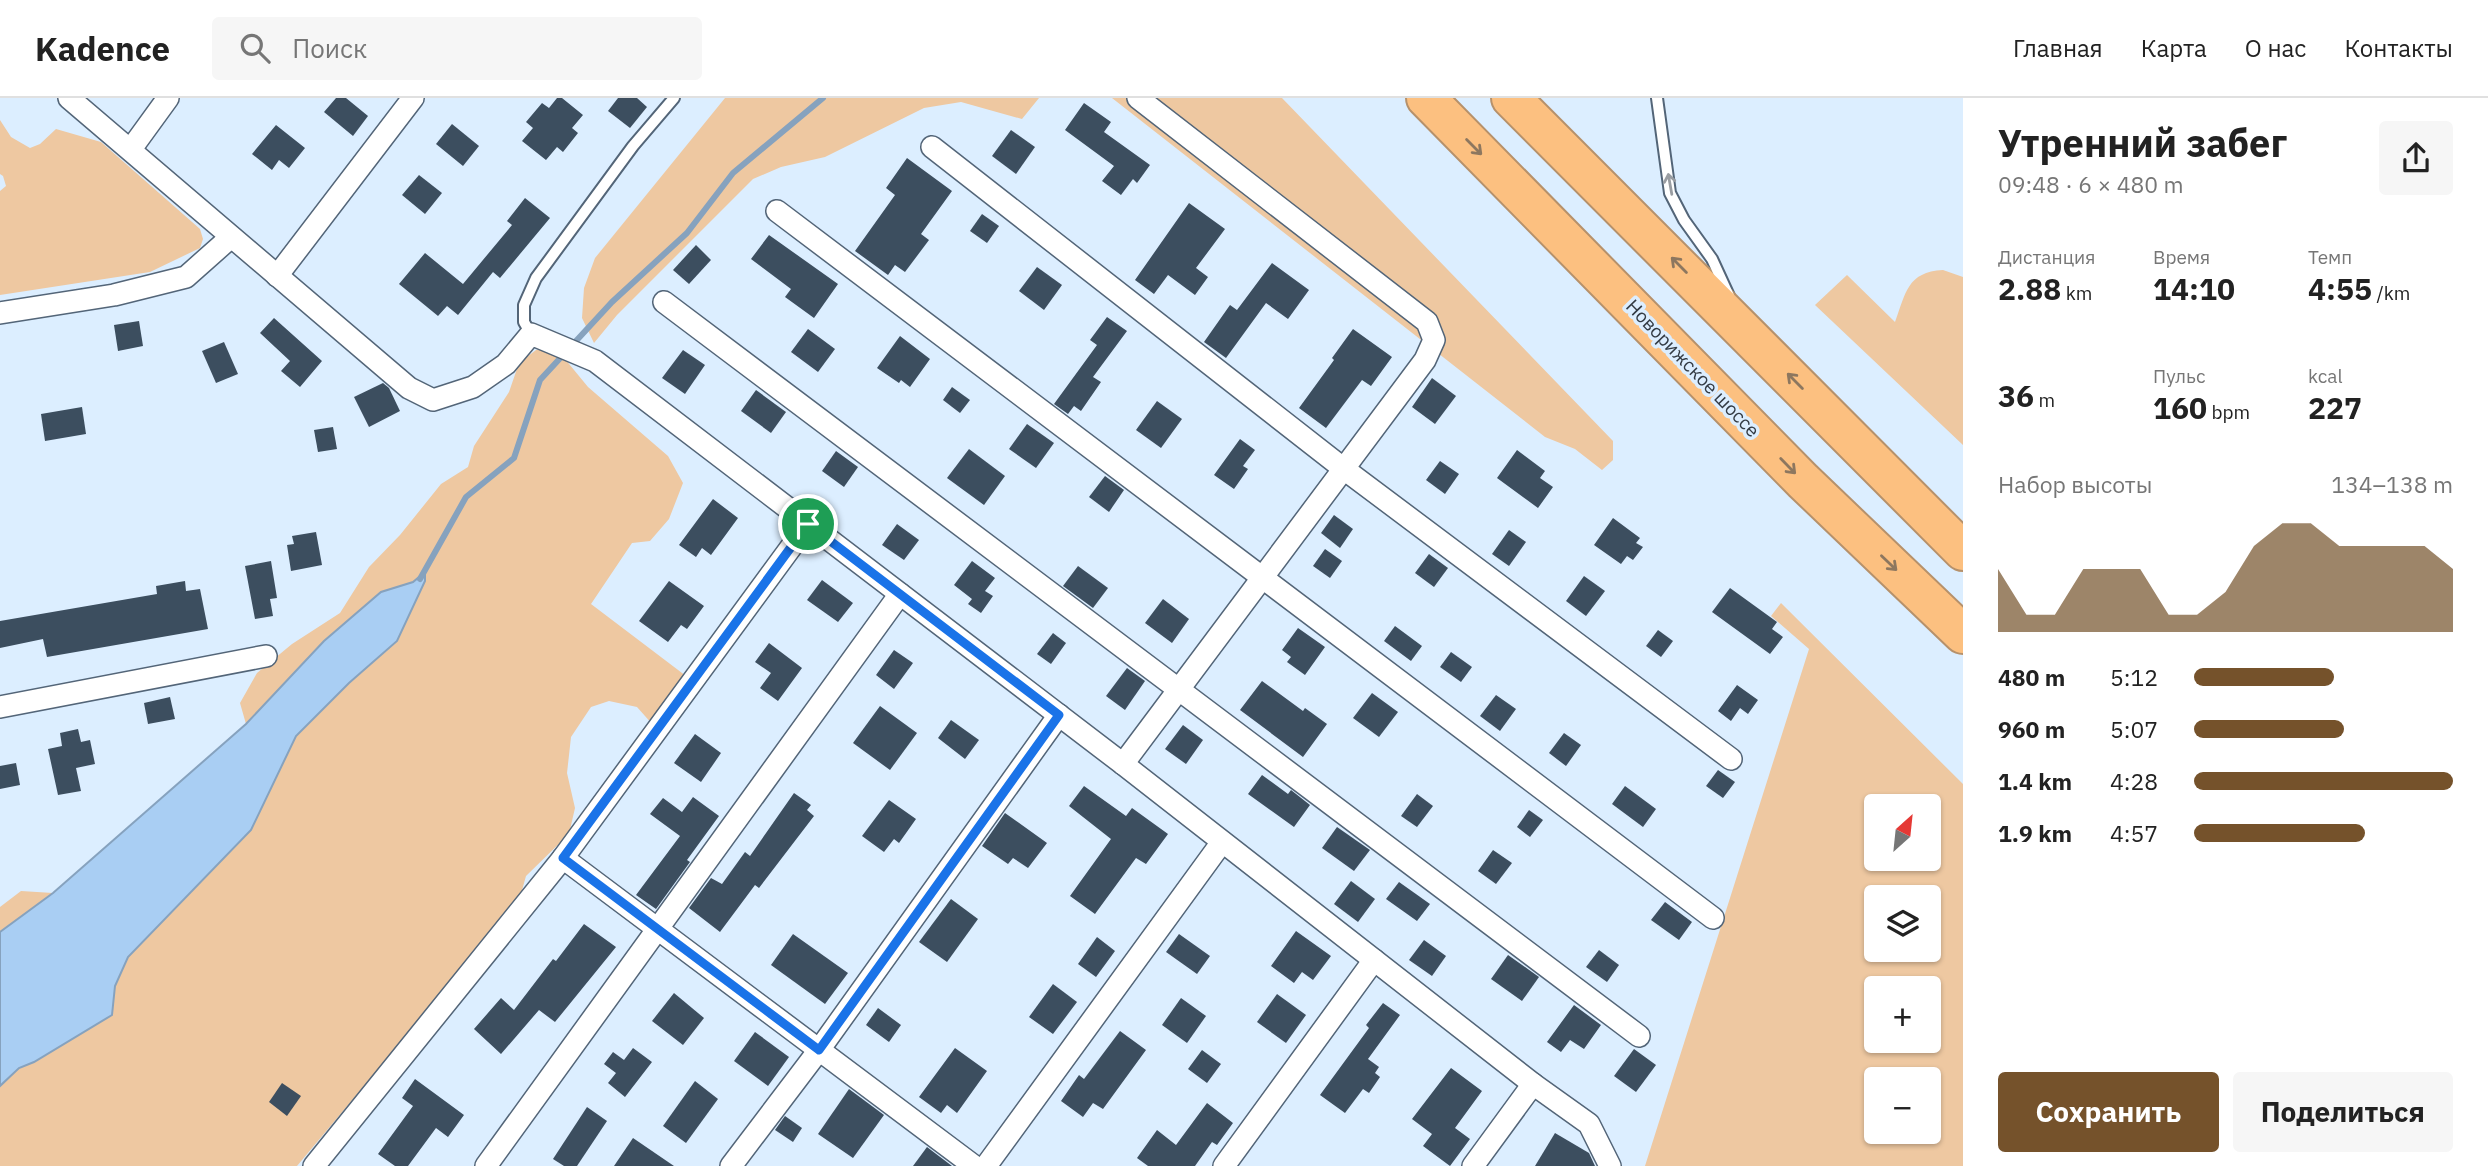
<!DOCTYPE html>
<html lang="ru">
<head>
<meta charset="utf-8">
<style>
  :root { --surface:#fff; --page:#f6f6f6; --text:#222; --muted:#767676; --line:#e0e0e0; --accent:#75522b }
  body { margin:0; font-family:"IBM Plex Sans",sans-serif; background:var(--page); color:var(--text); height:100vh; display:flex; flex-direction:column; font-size:26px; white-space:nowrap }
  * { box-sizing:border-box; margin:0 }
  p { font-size:23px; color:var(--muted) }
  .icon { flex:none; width:38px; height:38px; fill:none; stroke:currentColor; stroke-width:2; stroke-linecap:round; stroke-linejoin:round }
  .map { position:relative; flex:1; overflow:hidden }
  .drawer { display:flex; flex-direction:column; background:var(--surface); width:525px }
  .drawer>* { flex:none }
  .needle { width:46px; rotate:27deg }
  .tools { position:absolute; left:1864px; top:696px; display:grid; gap:14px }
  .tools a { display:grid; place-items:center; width:77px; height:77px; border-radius:7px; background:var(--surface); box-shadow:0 2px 5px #0004; font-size:35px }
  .pin { position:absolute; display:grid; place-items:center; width:60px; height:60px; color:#fff; margin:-30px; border:4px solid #fff; border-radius:50%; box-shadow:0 2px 7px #0007 }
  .round { display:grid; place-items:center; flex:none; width:74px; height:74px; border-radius:7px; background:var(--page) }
  .summary { display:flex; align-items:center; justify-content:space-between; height:119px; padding:0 35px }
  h1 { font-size:38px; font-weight:700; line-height:52px }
  .figures { display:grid; grid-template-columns:repeat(3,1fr); gap:10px; height:119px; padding:7px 35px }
  .figures div { display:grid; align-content:center }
  .figures b { font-size:30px; font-weight:700 }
  .figures small { font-size:19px; font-weight:400 }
  .figures p { font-size:19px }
  .chart { height:196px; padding:14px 35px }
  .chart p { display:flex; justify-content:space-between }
  .chart svg { width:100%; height:126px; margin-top:7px; fill:var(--accent); opacity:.7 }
  .button { display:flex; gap:14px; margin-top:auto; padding:14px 35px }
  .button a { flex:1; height:80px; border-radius:7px; background:var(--accent); color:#fff; font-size:28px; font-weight:700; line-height:80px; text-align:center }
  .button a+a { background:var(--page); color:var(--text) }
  ul { padding:0 35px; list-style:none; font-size:23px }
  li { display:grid; grid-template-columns:112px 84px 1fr; align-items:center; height:52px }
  li i { height:18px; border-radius:9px; background:var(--accent) }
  header { display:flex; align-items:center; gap:42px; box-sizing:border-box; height:98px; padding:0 35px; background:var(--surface); border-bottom:2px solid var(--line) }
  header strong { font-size:33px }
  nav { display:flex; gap:38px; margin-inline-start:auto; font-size:24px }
  .search { width:490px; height:63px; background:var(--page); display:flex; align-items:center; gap:18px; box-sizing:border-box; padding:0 24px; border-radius:7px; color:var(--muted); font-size:26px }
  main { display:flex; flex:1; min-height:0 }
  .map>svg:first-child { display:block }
  .green { fill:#eec8a1; fill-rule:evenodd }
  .water { fill:#a9cef3; stroke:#86a2be; stroke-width:2 }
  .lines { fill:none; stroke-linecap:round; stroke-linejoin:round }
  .stream { stroke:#86a2be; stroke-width:6 }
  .building { fill:#3c4e5f }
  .lane-casing { stroke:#536578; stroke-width:14 }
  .street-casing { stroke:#536578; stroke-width:24 }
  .highway-casing { stroke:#b6916b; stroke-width:42 }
  .lane { stroke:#fff; stroke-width:10 }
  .street { stroke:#fff; stroke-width:21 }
  .highway { stroke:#fcc080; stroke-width:38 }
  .oneway { stroke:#8d775f }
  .oneway2 { stroke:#999da2 }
  .route-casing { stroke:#fff; stroke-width:14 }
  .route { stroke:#1a73e8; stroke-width:9 }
  .labels { text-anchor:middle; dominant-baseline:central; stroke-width:7; stroke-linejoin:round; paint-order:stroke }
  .street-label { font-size:19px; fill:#333b44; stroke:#dceeff }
</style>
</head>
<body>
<header>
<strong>Kadence</strong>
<div class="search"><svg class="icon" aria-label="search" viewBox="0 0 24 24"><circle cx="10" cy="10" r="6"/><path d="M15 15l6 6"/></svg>Поиск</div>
<nav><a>Главная</a><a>Карта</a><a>О нас</a><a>Контакты</a></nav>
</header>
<main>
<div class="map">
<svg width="1963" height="1068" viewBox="0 0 1963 1068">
  <rect width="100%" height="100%" fill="#dceeff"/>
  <g class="green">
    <path d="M725,0H1039L1022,21L961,4L924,10L825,59L781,69L753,81L617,217L594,245L582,220L584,190L595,160Z"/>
    <path d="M1112,0H1282L1613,343V362L1602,372L1575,351L1545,339Z"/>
    <path d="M0,22L11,39L30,50L40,46L56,31L101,44L200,131L203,141L200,150L150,174L0,197V93L6,88L3,78L0,76Z"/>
    <path d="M1943,172L1963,179V347L1815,207L1847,177L1895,224C1906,195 1907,174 1943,172Z"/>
    <path d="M546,250L565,261L588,289L668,358L683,385L669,421L650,443L632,445L591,506L686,578L653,627L637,609L609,603L591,609L571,639L567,675L575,710L569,736L526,778L519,803L297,1068H0V988L19,970L34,964L112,917L115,888L128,859L251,732L296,638L349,585L397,543L424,475L413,484L381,494L324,543L246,626L240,605L257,575L292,546L340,515L369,469L400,437L441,386L468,369L474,348L509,294L519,265L536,252Z"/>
    <path d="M1781,505L1963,686V1068H1645L1809,551L1771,518ZM1876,709H1928V761H1876ZM1876,800H1928V852H1876ZM1876,891H1928V943H1876ZM1876,982H1928V1034H1876Z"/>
    <path d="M21,793L53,795L0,834V809Z"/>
  </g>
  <path class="water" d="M425,474V483L397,543L349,585L296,638L251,732L128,859L115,888L112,917L34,964L19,970L0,988V834L53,795L246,626L324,543L381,494L413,484Z"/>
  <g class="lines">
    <path class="stream" d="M420,481L466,399L514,360L540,282L612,204L687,135L733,75L823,0"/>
  </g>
  <g class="building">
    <path d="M336,0H346L368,18L353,38L324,14Z"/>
    <path d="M557,0H562L583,17L572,30L578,35L563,54L557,49L546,62L522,43L533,30L526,24L542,5L549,10Z"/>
    <path d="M618,0H637L647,9L630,30L608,13Z"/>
    <path d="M1084,5L1111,24L1104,34L1150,67L1137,85L1133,81L1121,97L1102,83L1114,68L1065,32Z"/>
    <path d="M452,26L479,48L463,68L436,46Z"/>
    <path d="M276,27L305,50L289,70L279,62L272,72L252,56Z"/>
    <path d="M1011,32L1035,49L1016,76L992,58Z"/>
    <path d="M907,60L952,93L921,136L929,142L905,174L895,167L888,177L855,153L895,97L886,90Z"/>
    <path d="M419,77L442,95L425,116L402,97Z"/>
    <path d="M525,100L550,120L500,180L493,174L458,217L447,208L438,218L399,186L425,155L463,186L512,127L507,123Z"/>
    <path d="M1189,105L1225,131L1196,170L1208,179L1195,197L1168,177L1154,196L1135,182Z"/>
    <path d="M982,116L999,128L987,145L970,133Z"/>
    <path d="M769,137L838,186L814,220L785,199L791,191L751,161Z"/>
    <path d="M696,147L711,162L689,186L673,172Z"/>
    <path d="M1272,165L1309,192L1288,221L1266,205L1226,260L1204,244L1230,207L1237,212Z"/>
    <path d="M1037,169L1062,187L1044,212L1019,193Z"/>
    <path d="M1107,219L1127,233L1093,279L1101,284L1081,313L1074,308L1068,316L1054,306L1097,247L1090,242Z"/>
    <path d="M274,220L322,263L300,289L281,273L290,263L260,235Z"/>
    <path d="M139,223L143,248L118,253L114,227Z"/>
    <path d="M808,231L835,251L818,274L791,254Z"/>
    <path d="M1353,231L1392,259L1371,288L1362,282L1326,330L1299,310L1334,262L1332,260Z"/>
    <path d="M900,238L930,261L910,289L901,282L899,285L877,270Z"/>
    <path d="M224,244L238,276L216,285L202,253Z"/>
    <path d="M683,252L705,267L685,296L662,280Z"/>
    <path d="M1432,280L1456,298L1435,326L1412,309Z"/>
    <path d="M383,285L389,290L400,313L369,329L354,299Z"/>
    <path d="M952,289L970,302L960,315L943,302Z"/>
    <path d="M756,292L786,314L771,335L741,313Z"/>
    <path d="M1157,303L1182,321L1161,350L1136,332Z"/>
    <path d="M82,309L86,336L45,343L41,316Z"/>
    <path d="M1027,326L1054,345L1036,370L1009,351Z"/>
    <path d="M333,329L337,351L318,354L314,332Z"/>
    <path d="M1240,341L1255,352L1243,368L1248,371L1234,391L1214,377Z"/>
    <path d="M969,351L1005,378L984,407L947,380Z"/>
    <path d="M1517,352L1545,373L1540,380L1553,389L1538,410L1497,380Z"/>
    <path d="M836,353L858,369L844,389L822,373Z"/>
    <path d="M1440,363L1459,376L1445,396L1426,382Z"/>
    <path d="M1105,378L1124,392L1109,414L1089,399Z"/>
    <path d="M713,401L738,420L711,457L702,450L696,459L679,447Z"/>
    <path d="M1334,417L1353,431L1340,450L1321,435Z"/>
    <path d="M1613,420L1640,440L1636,445L1643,449L1633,462L1627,458L1621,466L1594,447Z"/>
    <path d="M897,426L919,442L904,462L882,447Z"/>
    <path d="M1509,432L1526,444L1509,468L1492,456Z"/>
    <path d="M316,434L322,467L291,473L287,447L294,446L292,438Z"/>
    <path d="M1325,451L1342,463L1330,480L1313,468Z"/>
    <path d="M1429,456L1448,470L1434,489L1415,475Z"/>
    <path d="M271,463L277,500L270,501L273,518L255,521L245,468Z"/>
    <path d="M972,463L995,480L985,493L993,498L981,515L968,506L972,501L954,487Z"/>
    <path d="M1078,468L1108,490L1093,510L1063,488Z"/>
    <path d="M1584,478L1605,493L1586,518L1566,503Z"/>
    <path d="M822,482L853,505L838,524L807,502Z"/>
    <path d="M185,483L186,493L200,491L208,531L47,559L43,541L0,550V523L157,496L156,488Z"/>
    <path d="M669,483L704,508L687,531L681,527L668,544L639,523Z"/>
    <path d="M1730,490L1777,524L1772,531L1783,539L1770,556L1712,514Z"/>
    <path d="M1163,501L1189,521L1172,545L1145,525Z"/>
    <path d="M1395,528L1422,548L1411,563L1384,543Z"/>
    <path d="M1298,530L1325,549L1305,577L1287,564L1291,559L1282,552Z"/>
    <path d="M1658,532L1673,543L1661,559L1646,548Z"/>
    <path d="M1053,535L1066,545L1051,566L1037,556Z"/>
    <path d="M769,545L802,570L778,603L760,590L771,575L755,564Z"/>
    <path d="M894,552L913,565L894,591L876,577Z"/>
    <path d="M1451,554L1472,569L1461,584L1440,569Z"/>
    <path d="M1127,570L1145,583L1125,612L1106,598Z"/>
    <path d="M1262,583L1303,613L1305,610L1327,626L1303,659L1240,612Z"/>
    <path d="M1737,587L1758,602L1748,616L1740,610L1731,623L1718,613Z"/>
    <path d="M1372,595L1398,614L1379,639L1353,620Z"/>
    <path d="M1496,597L1516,611L1500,633L1480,618Z"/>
    <path d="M170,599L175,621L148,626L144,605Z"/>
    <path d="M880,608L917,635L890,672L853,645Z"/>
    <path d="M951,622L979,642L965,661L938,640Z"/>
    <path d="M1183,627L1203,642L1186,666L1165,651Z"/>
    <path d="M78,631L81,644L90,642L95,666L76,670L81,693L58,697L48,651L62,648L60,635Z"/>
    <path d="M1564,635L1581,647L1566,668L1549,655Z"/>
    <path d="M695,636L721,655L701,684L674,665Z"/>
    <path d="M16,665L20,687L0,691V668Z"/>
    <path d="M1718,672L1735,684L1723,700L1706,688Z"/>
    <path d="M1262,677L1288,696L1291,692L1310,707L1294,729L1248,696Z"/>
    <path d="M1084,688L1126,718L1132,710L1168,736L1146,766L1136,760L1095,816L1070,798L1111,741L1069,708Z"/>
    <path d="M1625,688L1656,711L1643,729L1612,706Z"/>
    <path d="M794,695L811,707L807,712L814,718L759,790L755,787L720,834L689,810L711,780L722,786L745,754L750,758Z"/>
    <path d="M1417,696L1433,708L1417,729L1401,718Z"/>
    <path d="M693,699L719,718L687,762L690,764L656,811L636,797L680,738L650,716L663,700L682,714Z"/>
    <path d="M889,702L916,721L899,745L894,741L884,754L862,738Z"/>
    <path d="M1529,712L1543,722L1530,739L1517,729Z"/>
    <path d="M1005,715L1047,745L1028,770L1013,760L1008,766L982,748Z"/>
    <path d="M1337,729L1370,752L1354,773L1322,750Z"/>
    <path d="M1493,752L1512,765L1496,786L1478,773Z"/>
    <path d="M1351,783L1375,801L1358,824L1334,806Z"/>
    <path d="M1399,784L1430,806L1417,823L1386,801Z"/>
    <path d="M951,801L978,821L947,864L919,844Z"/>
    <path d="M1665,804L1692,824L1679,842L1651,822Z"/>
    <path d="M584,826L616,849L555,924L539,912L501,956L474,931L501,900L514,912L553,861L556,863Z"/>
    <path d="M1296,833L1331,858L1313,882L1302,874L1294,885L1271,868Z"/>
    <path d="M793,836L848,875L825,906L771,867Z"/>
    <path d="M1179,836L1210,858L1197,876L1166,854Z"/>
    <path d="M1097,839L1115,853L1096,879L1078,866Z"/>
    <path d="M1424,842L1446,858L1432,878L1409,862Z"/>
    <path d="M1599,852L1619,867L1607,884L1586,869Z"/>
    <path d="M1508,857L1539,879L1522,903L1491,881Z"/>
    <path d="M1053,886L1077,904L1053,936L1029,919Z"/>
    <path d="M674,895L704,920L683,947L652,923Z"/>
    <path d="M1277,896L1306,917L1286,945L1257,924Z"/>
    <path d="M1181,900L1206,918L1187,945L1162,927Z"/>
    <path d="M1383,905L1400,917L1368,961L1379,969L1375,975L1380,979L1369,995L1363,991L1345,1015L1320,997L1369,930L1366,927Z"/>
    <path d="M1574,907L1601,927L1584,951L1570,942L1561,954L1547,944Z"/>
    <path d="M878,910L901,927L889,944L866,927Z"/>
    <path d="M1120,933L1146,952L1103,1011L1093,1005L1083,1019L1061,1003L1079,977L1084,981Z"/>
    <path d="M755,934L789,959L768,988L734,963Z"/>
    <path d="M633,950L652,964L625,999L608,985L616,975L604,966L613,954L624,962Z"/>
    <path d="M955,950L987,973L957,1015L947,1007L941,1015L919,999Z"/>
    <path d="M1634,951L1656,967L1636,994L1614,978Z"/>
    <path d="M1202,952L1221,966L1207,985L1188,971Z"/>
    <path d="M1451,970L1482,993L1455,1030L1470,1041L1450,1068L1423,1048L1432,1036L1412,1021Z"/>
    <path d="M415,981L464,1017L448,1039L436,1030L408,1068H395L378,1056L413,1008L402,1000Z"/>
    <path d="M695,983L718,1001L686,1045L663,1028Z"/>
    <path d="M282,985L301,998L287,1018L269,1004Z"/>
    <path d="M849,991L884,1017L853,1060L818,1036Z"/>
    <path d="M1207,1005L1233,1025L1217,1047L1212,1044L1195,1068H1148L1137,1060L1157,1032L1176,1047Z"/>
    <path d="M587,1009L607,1023L577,1068H564L553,1061Z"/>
    <path d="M785,1018L802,1030L793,1044L775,1032Z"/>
    <path d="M1555,1035L1589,1055L1595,1068H1535Z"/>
    <path d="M633,1040L674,1068H614Z"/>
    <path d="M927,1049L952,1068H913Z"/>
  </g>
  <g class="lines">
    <defs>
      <g id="lane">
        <path d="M1657,0L1670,95L1684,122L1712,161L1729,198"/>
        <path d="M531,236L524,224V207L536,180L633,48L674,0"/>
      </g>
      <g id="street">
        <path d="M69,0L409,290L433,302L473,289L506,266L531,236L595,263L1123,666L1533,986L1589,1026L1610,1068"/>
        <path d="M932,49L1344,371L1731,661"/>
        <path d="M131,51L168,0"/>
        <path d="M777,113L1713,820"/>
        <path d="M277,178L413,0"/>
        <path d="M664,204L1639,938"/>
        <path d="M0,215L114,197L186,179L231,139"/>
        <path d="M0,609L266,558"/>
        <path d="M1123,666L1425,262L1434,242L1427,224L1138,0"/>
        <path d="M563,760L974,1068"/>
        <path d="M314,1068L563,760L808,426"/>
        <path d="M486,1068L900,496"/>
        <path d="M731,1068L819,952L1059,617"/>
        <path d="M986,1068L1222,744"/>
        <path d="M1224,1068L1374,862"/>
        <path d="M1473,1068L1533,986"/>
      </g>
      <g id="highway">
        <path d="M1426,0L1803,383L1963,536"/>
        <path d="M1511,0L1963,453"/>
      </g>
    </defs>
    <use href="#lane" class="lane-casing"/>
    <use href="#street" class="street-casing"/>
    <use href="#highway" class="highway-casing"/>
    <use href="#lane" class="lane"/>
    <use href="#street" class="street"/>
    <use href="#highway" class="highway"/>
  </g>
  <defs><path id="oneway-shaft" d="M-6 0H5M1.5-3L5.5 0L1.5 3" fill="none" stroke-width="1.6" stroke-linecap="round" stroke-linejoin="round" transform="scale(1.75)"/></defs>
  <g class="oneway">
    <use href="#oneway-shaft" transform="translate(1474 49) rotate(45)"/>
    <use href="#oneway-shaft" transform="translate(1679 167) rotate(-135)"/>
    <use href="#oneway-shaft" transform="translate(1795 283) rotate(-135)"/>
    <use href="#oneway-shaft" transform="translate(1788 368) rotate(46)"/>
    <use href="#oneway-shaft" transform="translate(1889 465) rotate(44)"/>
  </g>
  <use class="oneway2" href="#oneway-shaft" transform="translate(1670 86) rotate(-100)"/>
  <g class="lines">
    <defs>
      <path id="route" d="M808,426L1059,617L819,952L563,760Z"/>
    </defs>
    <use href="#route" class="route-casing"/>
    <use href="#route" class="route"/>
  </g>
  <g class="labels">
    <g class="street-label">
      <text transform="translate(1693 270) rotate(46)">Новорижское шоссе</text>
    </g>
  </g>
</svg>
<div class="tools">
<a><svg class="needle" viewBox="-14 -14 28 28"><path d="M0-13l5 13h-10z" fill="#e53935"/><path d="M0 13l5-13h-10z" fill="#767676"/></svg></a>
<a><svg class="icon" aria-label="layers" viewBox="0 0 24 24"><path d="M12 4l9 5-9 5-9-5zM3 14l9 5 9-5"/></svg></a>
<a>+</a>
<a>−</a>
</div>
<div class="pin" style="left:808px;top:426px;background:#1e9e55"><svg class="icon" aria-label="arrive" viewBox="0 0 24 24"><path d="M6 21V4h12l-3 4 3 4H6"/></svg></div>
</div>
<section class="drawer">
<div class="summary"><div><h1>Утренний забег</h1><p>09:48 · 6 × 480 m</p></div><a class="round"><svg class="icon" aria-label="share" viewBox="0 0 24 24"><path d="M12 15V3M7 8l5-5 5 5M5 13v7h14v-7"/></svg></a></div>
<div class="figures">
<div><p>Дистанция</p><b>2.88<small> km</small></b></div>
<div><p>Время</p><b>14:10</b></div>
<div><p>Темп</p><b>4:55<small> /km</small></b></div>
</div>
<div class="figures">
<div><b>36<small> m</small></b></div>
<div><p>Пульс</p><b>160<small> bpm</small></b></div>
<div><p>kcal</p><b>227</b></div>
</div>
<div class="chart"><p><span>Набор высоты</span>134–138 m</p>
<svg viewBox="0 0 160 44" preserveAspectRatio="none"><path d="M0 44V22L10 38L20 38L30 22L40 22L50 22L60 38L70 38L80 30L90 14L100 6L110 6L120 14L130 14L140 14L150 14L160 22V44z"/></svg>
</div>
<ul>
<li><b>480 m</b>5:12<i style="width:54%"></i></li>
<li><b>960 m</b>5:07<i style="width:58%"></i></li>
<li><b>1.4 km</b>4:28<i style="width:100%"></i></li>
<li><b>1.9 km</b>4:57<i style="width:66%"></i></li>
</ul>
<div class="button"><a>Сохранить</a><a>Поделиться</a></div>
</section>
</main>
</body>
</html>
